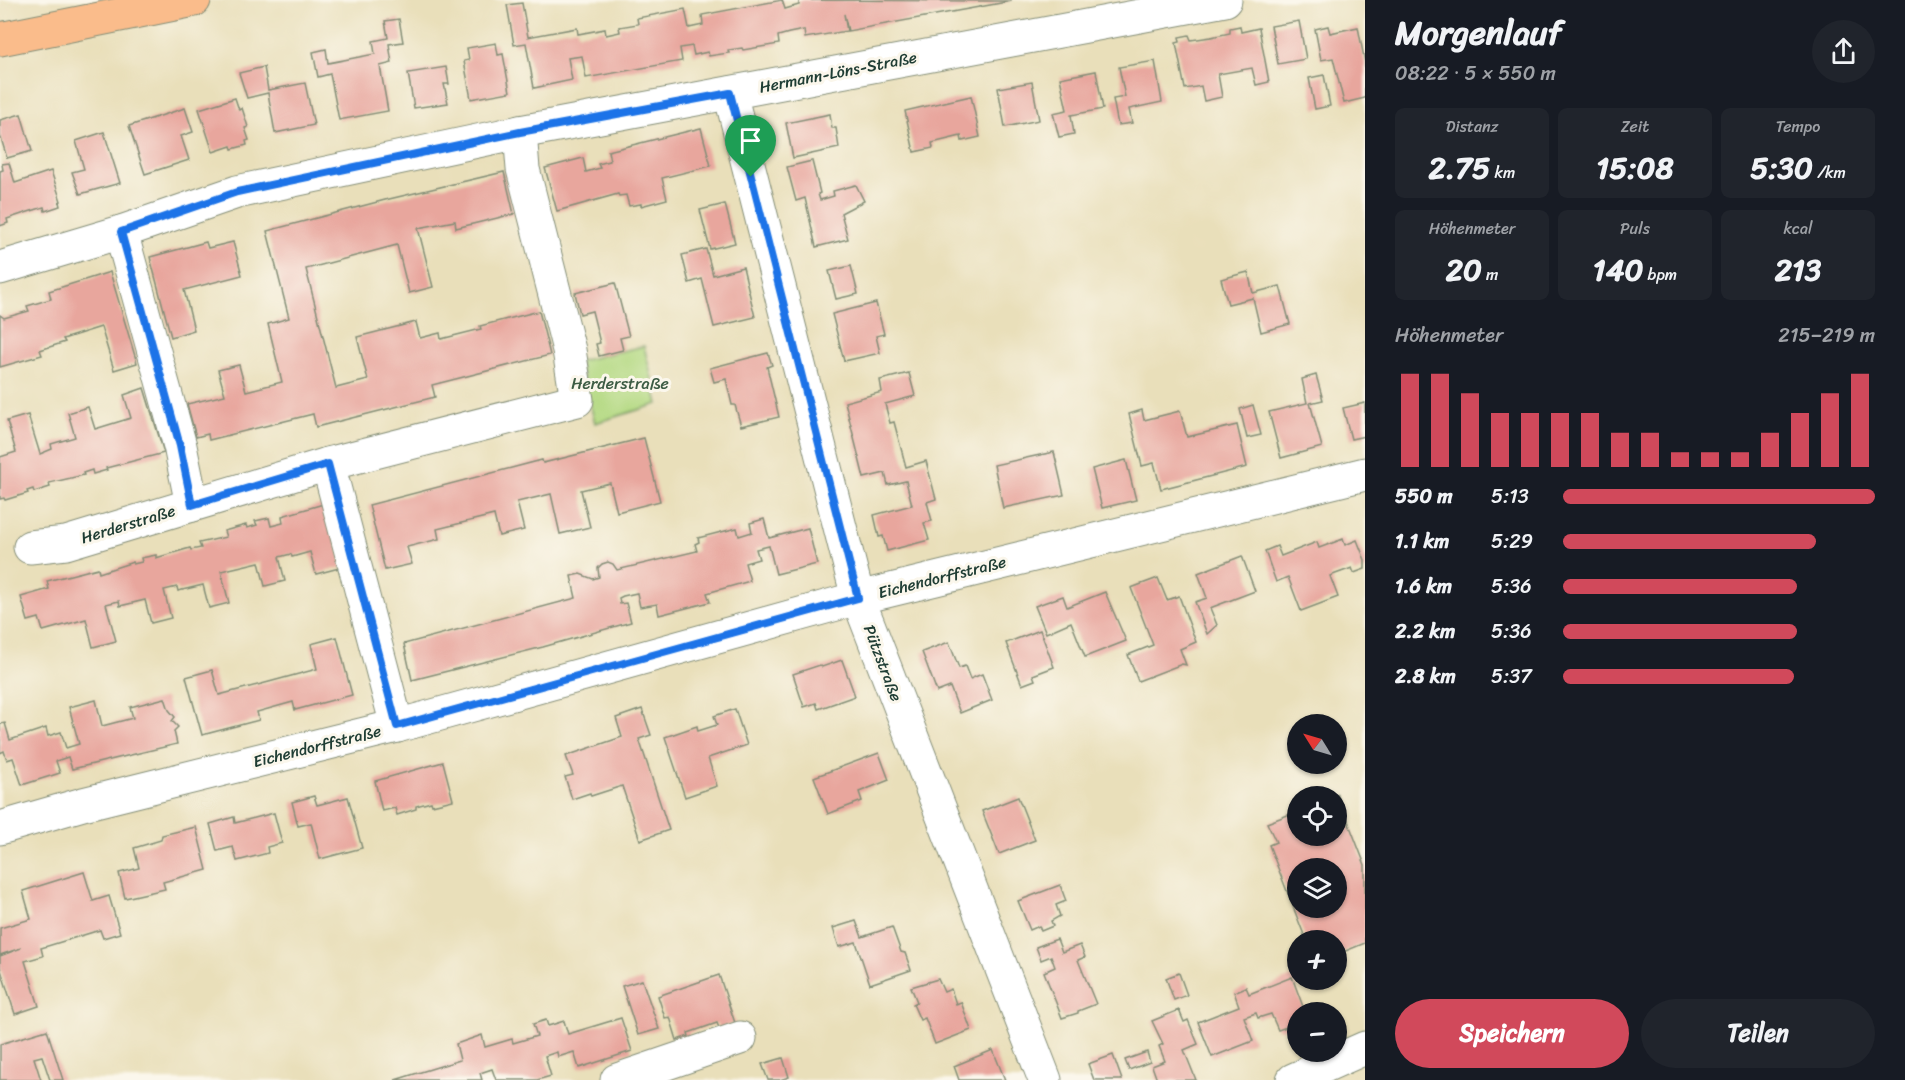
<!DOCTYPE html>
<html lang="de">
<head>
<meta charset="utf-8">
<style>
  :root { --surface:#171b24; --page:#20242c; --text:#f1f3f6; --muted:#9ea1a6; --accent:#d1495b }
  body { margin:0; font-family:Sriracha,sans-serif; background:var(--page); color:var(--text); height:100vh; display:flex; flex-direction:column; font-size:22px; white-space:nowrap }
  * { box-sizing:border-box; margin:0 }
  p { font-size:20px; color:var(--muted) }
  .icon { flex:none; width:33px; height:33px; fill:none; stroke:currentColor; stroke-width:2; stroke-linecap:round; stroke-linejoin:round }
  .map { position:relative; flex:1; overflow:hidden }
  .sheet { display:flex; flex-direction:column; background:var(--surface); width:540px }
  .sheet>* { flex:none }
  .needle { width:39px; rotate:307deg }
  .tools { position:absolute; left:1287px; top:714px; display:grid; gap:12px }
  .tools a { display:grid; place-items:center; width:60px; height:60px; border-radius:50%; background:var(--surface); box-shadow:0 2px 4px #0004; font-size:30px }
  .pin { position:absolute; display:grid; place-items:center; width:51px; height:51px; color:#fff; margin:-62px -26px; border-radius:50% 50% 50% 0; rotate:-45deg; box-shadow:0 0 6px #0007 }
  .pin .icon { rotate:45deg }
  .round { display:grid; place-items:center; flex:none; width:63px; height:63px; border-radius:32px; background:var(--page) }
  .summary { display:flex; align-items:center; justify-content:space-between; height:102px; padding:0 30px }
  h1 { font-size:33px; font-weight:800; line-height:45px }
  .metrics { display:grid; grid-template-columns:repeat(3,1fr); gap:9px; height:102px; padding:6px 30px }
  .metrics div { display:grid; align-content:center; border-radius:9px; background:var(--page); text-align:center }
  .metrics b { font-size:30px; font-weight:800 }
  .metrics small { font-size:16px; font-weight:400 }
  .metrics p { font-size:16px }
  .chart { height:168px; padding:12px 30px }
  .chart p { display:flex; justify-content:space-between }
  .chart svg { width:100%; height:108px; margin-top:6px; stroke:var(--accent); stroke-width:6 }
  .cta { display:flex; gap:12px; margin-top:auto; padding:12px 30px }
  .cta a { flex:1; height:69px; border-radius:36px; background:var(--accent); color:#fff; font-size:24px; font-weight:800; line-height:69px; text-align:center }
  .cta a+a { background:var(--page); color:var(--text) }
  ul { padding:0 30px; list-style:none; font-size:20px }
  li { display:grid; grid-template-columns:96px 72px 1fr; align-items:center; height:45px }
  li i { height:15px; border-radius:8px; background:var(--accent) }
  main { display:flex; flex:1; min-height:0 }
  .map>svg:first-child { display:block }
  .green { fill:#b4d982; stroke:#6a8b5b; stroke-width:1.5 }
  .building { fill:#e8a69d; fill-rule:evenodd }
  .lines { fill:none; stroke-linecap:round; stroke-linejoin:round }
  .minor-casing { stroke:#848e77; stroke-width:35 }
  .highway-casing { stroke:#848e77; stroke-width:35 }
  .minor { stroke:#fff; stroke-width:33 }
  .highway { stroke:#fabc8b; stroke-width:33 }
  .route-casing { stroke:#fff; stroke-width:12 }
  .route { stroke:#1a73e8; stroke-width:8 }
  .labels { text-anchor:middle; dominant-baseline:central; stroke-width:6; stroke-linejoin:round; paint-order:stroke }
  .street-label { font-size:16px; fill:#1f3d34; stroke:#fbf7ec }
  .park-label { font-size:16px; fill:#3d5c44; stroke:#fbf7ec }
</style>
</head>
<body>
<main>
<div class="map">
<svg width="1365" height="1080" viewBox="0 0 1365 1080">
  <rect width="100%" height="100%" fill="#fbf7ec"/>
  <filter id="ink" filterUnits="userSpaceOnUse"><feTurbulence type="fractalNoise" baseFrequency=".0167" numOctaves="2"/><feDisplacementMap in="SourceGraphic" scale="12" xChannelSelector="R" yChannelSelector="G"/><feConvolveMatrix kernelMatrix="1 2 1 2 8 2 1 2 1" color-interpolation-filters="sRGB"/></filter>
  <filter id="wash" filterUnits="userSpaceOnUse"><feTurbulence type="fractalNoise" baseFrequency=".008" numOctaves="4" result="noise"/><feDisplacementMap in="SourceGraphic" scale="24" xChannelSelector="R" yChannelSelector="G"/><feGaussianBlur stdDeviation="1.35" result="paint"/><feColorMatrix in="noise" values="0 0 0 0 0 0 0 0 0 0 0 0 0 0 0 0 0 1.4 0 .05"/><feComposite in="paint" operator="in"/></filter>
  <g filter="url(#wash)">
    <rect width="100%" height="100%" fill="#e9dfba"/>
    <path class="green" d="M644,346L658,404L595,423L579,361Z"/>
    <g id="blocks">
      <g class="building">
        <path d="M782,0L785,9L799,5V0L1012,1L848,31L844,14L847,31L805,38L804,30L789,33L778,36L779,44L743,50L742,48L728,50L729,53L709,56L708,52L694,55L692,46L680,48L682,61L586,78L582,56L568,58L572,80L534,88L526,43L514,45L507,5L522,3L528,37L577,28L578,34L605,29L606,35L620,32L619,27L638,24L637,18L685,9L689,28L703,25L702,15Z"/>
        <path d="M399,19L403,42L389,44L392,63L380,66L388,111L339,120L330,74L318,77L313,52L326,49L328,63L375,54L373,41L388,38L385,21Z"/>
        <path d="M1299,21L1306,59L1278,64L1271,26Z"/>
        <path d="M1240,26L1241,32L1259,28L1269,82L1256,85L1252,68L1218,74L1222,97L1204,101L1201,86L1185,89L1176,43L1180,42L1179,37L1189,35L1191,40L1211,37L1230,33V28Z"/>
        <path d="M1328,26L1330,33L1358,27L1365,63V98L1344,103L1333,58L1321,60L1315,29Z"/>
        <path d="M496,43L498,55L503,54L510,92L471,99L464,61L469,60L467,48Z"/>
        <path d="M1155,61L1162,102L1129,109L1132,123L1118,125L1113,99L1125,97L1119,67Z"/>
        <path d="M264,67L268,90L305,83L314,125L275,133L268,93L247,98L239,73Z"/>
        <path d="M446,67L449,84H444L448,103L414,108L408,73Z"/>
        <path d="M1096,71L1103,109L1071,115L1074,134L1059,137L1053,113L1067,110L1060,78Z"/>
        <path d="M1324,75L1330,106L1315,109L1309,78Z"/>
        <path d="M1032,82L1039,120L1005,127L998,88Z"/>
        <path d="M971,96L980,137L962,141L961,136L932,143L933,148L914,152L905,111Z"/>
        <path d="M235,98L239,110L242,108L248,127L245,128L249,140L246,141L247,145L232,149L231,146L213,152L199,109Z"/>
        <path d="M185,108L193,132L181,136L189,160L145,174L129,126Z"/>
        <path d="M21,114L32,151L7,158L0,135V120Z"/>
        <path d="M830,114L832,128H836L839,148L793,158L786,123Z"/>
        <path d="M701,128L711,166L662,178L667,199L641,206V204L629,206L626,195L619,196L618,194L557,211L545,168L583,158L586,172L600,168L598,164L610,161L608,151Z"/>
        <path d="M104,132L120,183L80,194L72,172L84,169L76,141Z"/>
        <path d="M812,161L820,193L818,194L820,200L834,196L833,191L856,185L864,201L841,213L848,239L816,247L805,198L796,201L787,167Z"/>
        <path d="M9,163L15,183L51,171L61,201L59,202L60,206L45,211L44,207L25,213L7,219L8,223L0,226V171L3,170L2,164Z"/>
        <path d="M504,172L514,214L456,228L455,221L418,228L433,287L409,293L397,245L306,269L336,388L368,380L357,337L416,322L420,338L440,333L441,339L481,329L480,326L539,311L550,355L432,385L435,397L316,427L313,414L209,440L208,434L196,437L187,404L225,395L218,370L239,365L246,391L282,382L268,324L289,318L267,231L385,200Z"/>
        <path d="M725,204L735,243L710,249L700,210Z"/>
        <path d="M206,242L208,248L233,242L242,275L184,290L194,330L171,337L150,257Z"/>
        <path d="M706,249L713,275L743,267L755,317L714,327L702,279L689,283L682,255Z"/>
        <path d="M851,266L858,294L836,299L829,271Z"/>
        <path d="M110,272L137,363L114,370L101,327L63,339L65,342L40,350L42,355L0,367V315L4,318L29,311L27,306L51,299L49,291Z"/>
        <path d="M1248,272L1253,293L1280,286L1290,324L1261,332L1253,298L1228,304L1221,279Z"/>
        <path d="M615,283L629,336L620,338L623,350L599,356L596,344L600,343L592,311L580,314L575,293Z"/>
        <path d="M876,303L884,334L876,336L880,353L844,361L832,314Z"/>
        <path d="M768,353L772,365L767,367L779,417L741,426L735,405H732L726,379L714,382L710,368Z"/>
        <path d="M909,373L915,396L885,404L890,423L894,422L906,467L926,461L936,499L927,502L932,521L924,523L929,540L887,551L883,536L879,537L874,515L912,505L906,481L888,485L885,473L864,478L845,402L882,392L880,380Z"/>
        <path d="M1316,375L1323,400L1310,403L1322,447L1281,458L1269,412L1307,403L1302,379Z"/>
        <path d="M144,388L164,453L106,468L107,470L93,474L92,470L83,473L84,475L49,483L50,487L34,492L33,489L27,491L28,493L5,500L4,498L0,499V457L16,452L7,421L28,415L40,454L52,449L51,444L75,437L68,413L88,407L95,429L131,418L124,395Z"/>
        <path d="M1365,403V436L1351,439L1343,408Z"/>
        <path d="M1253,405L1261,435L1247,438L1240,409Z"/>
        <path d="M1142,410L1144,420L1180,411L1187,437L1237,425L1247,467L1161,489L1154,463L1142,466L1129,414Z"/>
        <path d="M644,438L660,501L617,512L610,483L581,490L590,527L560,534L551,494L517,502L524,530L499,536L494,515L437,529L439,539L407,547L412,564L385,570L369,505L542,460L543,463Z"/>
        <path d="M1054,452L1064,495L1003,508L994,465Z"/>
        <path d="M1126,460L1136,500L1102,508L1092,469Z"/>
        <path d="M327,503L343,567L316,574L310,552L292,557L291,554L279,557L285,581L265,586L259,562L221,571L229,603L209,608L203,585L178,591L177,587L164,590L171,618L151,623L145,600L120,606L119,601L106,604L116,641L93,647L86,619L43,631L39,618L28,621L21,597L49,589L47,581L98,568L99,573L133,562V564L142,562L141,558L156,555V558L190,548L191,550L201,548L199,543L226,537L224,531L246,525L247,528L257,525L255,521L269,518L271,526L283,523L282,516Z"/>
        <path d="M764,519L769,538L808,528L817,564L776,574L769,546L756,549L759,559L745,563L750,581L707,593L710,602L659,615L657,604L640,607L637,593L623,596L619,598L620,604L626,603L631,622L543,647L412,680L404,644L576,598L571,576L580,574L593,579L599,577L598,568L602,564L608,562L613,564L617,570L697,551L695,544L699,542L698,538L737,528L739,536L752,532L750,523Z"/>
        <path d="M1343,539L1345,545L1357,540L1365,560V569L1354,573L1352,568L1330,576L1338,597L1301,611L1288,577L1276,582L1265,551L1277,546L1281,556L1317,542L1319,548Z"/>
        <path d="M1242,556L1255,591L1210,608L1217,625L1207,634L1195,602L1207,598L1198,573Z"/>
        <path d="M1158,578L1167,600L1179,596L1196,642L1180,649L1186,665L1182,664L1138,681L1128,655L1153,645L1131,588Z"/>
        <path d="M1105,592L1126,641L1085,657L1071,622L1046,633L1035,606L1063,596L1067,607Z"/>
        <path d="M1040,630L1054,667L1033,675L1035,680L1022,685L1006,643Z"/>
        <path d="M337,637L352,695L295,710L293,702L257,712L259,720L202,735L186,677L212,670L219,695L269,682L317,669L311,644Z"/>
        <path d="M949,642L959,668L965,666L970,679L982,674L992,700L960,713L950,687L937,692L922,652Z"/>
        <path d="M842,660L855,696L818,709L816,703L804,707L793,674L820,665L822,667Z"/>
        <path d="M165,698L169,710L175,717L172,721L178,727L174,731L177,744L72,769L68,757L56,761L60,773L22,785L13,758L7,760L4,751L0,753V724L5,723L10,740L46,728L48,736L61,732L66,748L79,744L69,707L96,700L102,726L133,718L130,707Z"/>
        <path d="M642,709L651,735L639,739L669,830L640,840L622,786L591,796L590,793L572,799L565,777L573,775L566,756L622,737L616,718Z"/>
        <path d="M735,709L747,745L708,758L717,786L685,797L665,737L697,726L698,731L717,725L714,716Z"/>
        <path d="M879,753L889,780L859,792L862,801L828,814L814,777Z"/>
        <path d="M443,762L453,800L432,805L431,802L416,806V809L397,815L395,808L382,811L375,781Z"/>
        <path d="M1337,793L1365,865V943L1336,955V940H1306L1269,845L1276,842L1267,823L1298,811V836H1336ZM1298,868H1336V908H1298Z"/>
        <path d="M314,796L317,805L348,797L362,848L320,859L311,823L298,826L292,802Z"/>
        <path d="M1018,797L1035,840L999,854L982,811Z"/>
        <path d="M274,813L282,843L267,847L268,853L237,861L233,847L217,851L210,824L234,817L235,823Z"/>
        <path d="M196,827L207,870L163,882L165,889L125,898L119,873L139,868L134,848L161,840L162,835Z"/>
        <path d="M84,872L93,901L109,896L120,933L103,938L100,930L41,948L43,956L25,961L39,1006L15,1014L0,967V956L21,948L0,955V928L31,919L23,891Z"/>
        <path d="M1060,885L1066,901L1056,905L1060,916L1051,921L1053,926L1041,931L1039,926L1030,930L1018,901Z"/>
        <path d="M856,921L862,937L892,927L901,952L905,953L911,970L870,984L856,942L839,947L833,928Z"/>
        <path d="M1057,939L1062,952L1080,945L1085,957L1078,960L1096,1004L1078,1011V1013L1062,1018L1044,972L1055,967L1051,956L1041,960L1036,947Z"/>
        <path d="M1179,973L1187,995L1174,1000L1166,978Z"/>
        <path d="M719,975L735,1023L719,1028L717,1023L688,1033L689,1036L677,1040L670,1017L665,1018L658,996Z"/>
        <path d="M1292,977L1305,1012H1298V1023L1278,1030L1271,1014L1258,1018L1256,1013L1244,1017L1253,1041L1212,1057L1198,1022L1239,1006L1234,992L1246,987L1249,994Z"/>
        <path d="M938,979L944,992L951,989L956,1004L961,1002L971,1030L935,1044L925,1018L920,1020L913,1004L917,1002L911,987Z"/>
        <path d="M642,980L659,1029L638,1035L622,986Z"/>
        <path d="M1179,1010L1184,1022L1188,1020L1198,1044L1184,1050L1196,1080H1157L1152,1066L1165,1061L1159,1046L1163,1044L1152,1021Z"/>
        <path d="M621,1018L632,1051L579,1068L574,1052L558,1057L557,1052L545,1056L551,1076L537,1080H496L492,1069L480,1073L482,1080H395L460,1060L456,1044L482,1035L485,1047L512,1039L513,1043L537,1036L533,1024L546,1020L548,1026L564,1021L568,1034Z"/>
        <path d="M47,1030L63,1080H50L42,1056L34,1058L41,1080H0V1044Z"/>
        <path d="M993,1050L1005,1080H959L954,1066Z"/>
        <path d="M1147,1052L1150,1062L1129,1070L1125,1060Z"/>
        <path d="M1113,1055L1122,1080H1094L1088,1064Z"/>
        <path d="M783,1058L789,1077L780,1080H768L762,1064Z"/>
      </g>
    </g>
  </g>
  <g filter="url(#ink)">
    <use href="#blocks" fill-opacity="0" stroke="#848e77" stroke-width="1.5"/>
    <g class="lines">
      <defs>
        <g id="minor">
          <path d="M730,93L858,598L1045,1080"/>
          <path d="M121,232L180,446L192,505"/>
          <path d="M0,268L121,232L237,192L520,132L1225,0"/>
          <path d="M328,464L397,726"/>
          <path d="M30,547L66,543L328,464L577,400L569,350L523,169L520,132"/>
          <path d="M0,828L83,804L397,726L858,598L1365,474"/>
          <path d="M617,1080L740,1038"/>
          <path d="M1293,1080L1365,1048"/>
        </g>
        <path id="highway" d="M0,39L194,0"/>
      </defs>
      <use href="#minor" class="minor-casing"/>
      <use href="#highway" class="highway-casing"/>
      <use href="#minor" class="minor"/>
      <use href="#highway" class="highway"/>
    </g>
  </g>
  <g class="lines" filter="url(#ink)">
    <defs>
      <path id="route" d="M730,93L858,598L397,726L328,464L192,505L180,446L121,232L237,192L520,132Z"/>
    </defs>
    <use href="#route" class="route-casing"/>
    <use href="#route" class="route"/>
  </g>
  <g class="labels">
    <g class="street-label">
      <text transform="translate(838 72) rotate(-11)">Hermann-Löns-Straße</text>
      <text transform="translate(128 524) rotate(-17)">Herderstraße</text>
      <text transform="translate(942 577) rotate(-14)">Eichendorffstraße</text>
      <text transform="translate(883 663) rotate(69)">Pützstraße</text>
      <text transform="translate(317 746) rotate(-14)">Eichendorffstraße</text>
    </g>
    <g class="park-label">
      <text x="620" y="383">Herderstraße</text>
    </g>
  </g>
</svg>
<div class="tools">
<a><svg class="needle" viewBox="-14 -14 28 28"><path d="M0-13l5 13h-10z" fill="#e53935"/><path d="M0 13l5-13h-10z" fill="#9ea1a6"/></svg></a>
<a><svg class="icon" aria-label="locate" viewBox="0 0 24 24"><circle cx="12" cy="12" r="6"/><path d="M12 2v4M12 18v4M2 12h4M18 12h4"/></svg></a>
<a><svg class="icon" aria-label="layers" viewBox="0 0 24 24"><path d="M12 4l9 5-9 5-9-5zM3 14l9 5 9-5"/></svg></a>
<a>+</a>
<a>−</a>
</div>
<div class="pin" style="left:751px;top:177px;background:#1e9e55"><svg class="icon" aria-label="arrive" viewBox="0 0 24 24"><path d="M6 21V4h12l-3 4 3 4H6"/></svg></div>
</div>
<section class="sheet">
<div class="summary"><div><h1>Morgenlauf</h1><p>08:22 · 5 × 550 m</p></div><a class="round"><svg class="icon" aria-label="share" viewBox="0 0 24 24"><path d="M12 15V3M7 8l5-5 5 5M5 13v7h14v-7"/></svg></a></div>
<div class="metrics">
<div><p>Distanz</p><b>2.75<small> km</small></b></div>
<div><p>Zeit</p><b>15:08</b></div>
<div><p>Tempo</p><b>5:30<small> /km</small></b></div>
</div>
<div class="metrics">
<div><p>Höhenmeter</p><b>20<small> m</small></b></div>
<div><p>Puls</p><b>140<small> bpm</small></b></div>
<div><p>kcal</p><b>213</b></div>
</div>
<div class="chart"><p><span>Höhenmeter</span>215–219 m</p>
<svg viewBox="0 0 160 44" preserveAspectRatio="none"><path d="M5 44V6M15 44V6M25 44V14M35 44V22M45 44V22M55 44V22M65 44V22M75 44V30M85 44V30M95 44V38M105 44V38M115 44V38M125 44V30M135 44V22M145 44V14M155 44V6"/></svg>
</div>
<ul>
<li><b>550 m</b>5:13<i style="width:100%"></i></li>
<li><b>1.1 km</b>5:29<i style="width:81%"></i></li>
<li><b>1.6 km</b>5:36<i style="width:75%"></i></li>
<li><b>2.2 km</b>5:36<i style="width:75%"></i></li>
<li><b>2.8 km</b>5:37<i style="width:74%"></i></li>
</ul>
<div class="cta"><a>Speichern</a><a>Teilen</a></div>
</section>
</main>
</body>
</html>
